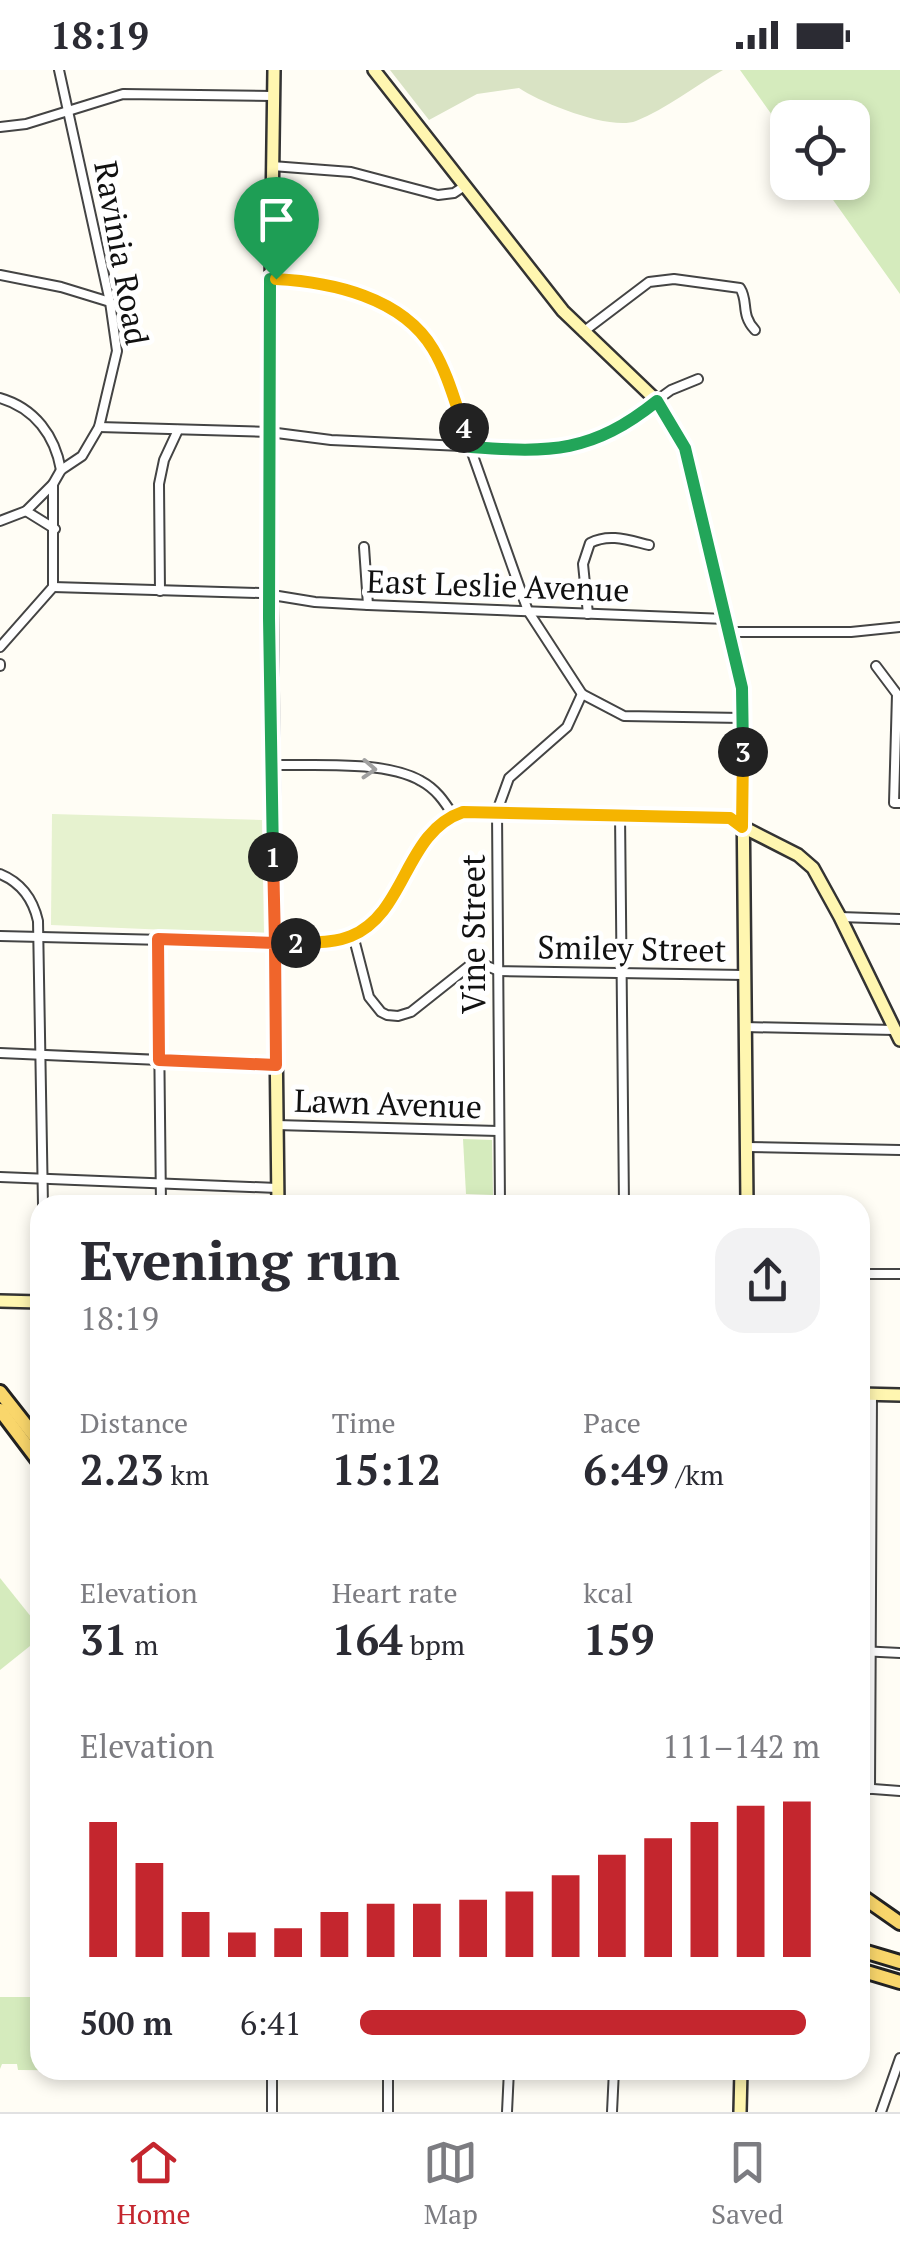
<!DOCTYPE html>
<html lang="en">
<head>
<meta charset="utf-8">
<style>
  :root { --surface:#fff; --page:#f2f2f3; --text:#2b2b33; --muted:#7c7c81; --line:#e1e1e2; --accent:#c4262e }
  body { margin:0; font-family:"PT Serif",serif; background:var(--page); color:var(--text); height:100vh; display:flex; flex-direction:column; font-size:38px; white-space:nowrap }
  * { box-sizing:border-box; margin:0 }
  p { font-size:32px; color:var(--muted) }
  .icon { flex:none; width:55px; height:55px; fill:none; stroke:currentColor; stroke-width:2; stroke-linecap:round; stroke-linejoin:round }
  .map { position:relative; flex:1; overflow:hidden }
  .drawer { position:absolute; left:30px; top:1125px; width:840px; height:885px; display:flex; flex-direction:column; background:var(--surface); border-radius:30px; box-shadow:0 5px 15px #0003 }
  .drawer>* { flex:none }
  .buttons { position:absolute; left:770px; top:30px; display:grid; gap:20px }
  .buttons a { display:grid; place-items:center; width:100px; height:100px; border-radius:20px; background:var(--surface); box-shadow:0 5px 15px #0003; font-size:50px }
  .pin { position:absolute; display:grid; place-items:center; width:85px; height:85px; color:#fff; margin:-102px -42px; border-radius:50% 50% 50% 0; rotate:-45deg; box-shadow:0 0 10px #0007 }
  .pin .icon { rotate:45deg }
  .km { position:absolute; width:50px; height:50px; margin:-25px; border-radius:50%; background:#222; color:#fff; font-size:28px; line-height:50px; text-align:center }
  .round { display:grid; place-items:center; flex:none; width:105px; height:105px; border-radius:30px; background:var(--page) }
  .overview { display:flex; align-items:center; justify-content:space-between; height:170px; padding:0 50px }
  h1 { font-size:55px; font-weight:600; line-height:75px }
  .metrics { display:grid; grid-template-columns:repeat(3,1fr); gap:15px; height:170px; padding:10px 50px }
  .metrics div { display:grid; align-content:center }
  .metrics b { font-size:42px; font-weight:600 }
  .metrics small { font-size:28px; font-weight:400 }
  .metrics p { font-size:28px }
  .chart { height:280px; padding:20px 50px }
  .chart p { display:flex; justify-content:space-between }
  .chart svg { width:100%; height:180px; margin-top:10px; stroke:var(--accent); stroke-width:6 }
  ul { padding:0 50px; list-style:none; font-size:32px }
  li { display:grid; grid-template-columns:160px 120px 1fr; align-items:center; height:75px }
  li i { height:25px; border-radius:12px; background:var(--accent) }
  .status { display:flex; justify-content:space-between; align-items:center; height:70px; padding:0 50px; background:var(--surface); direction:ltr }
  .status svg { height:28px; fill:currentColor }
  .tabs { display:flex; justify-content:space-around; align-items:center; height:140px; border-top:2px solid var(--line); background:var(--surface); font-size:28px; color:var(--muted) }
  .tabs a { display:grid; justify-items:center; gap:5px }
  .tabs .selected { color:var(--accent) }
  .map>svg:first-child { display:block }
  .green { fill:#d5ebbd }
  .cemetery { fill:#d9e3c4 }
  .pitch { fill:#e6f2cf }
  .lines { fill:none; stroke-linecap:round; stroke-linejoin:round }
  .street-casing { stroke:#444; stroke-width:12 }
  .secondary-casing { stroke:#333; stroke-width:16 }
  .primary-casing { stroke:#222; stroke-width:18 }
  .street { stroke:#fff; stroke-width:8 }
  .secondary { stroke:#fff6b0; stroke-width:11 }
  .primary { stroke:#f9d66b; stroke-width:12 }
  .oneway { stroke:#a0a0a0 }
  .split-1-casing { stroke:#fff; stroke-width:20 }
  .split-2-casing { stroke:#fff; stroke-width:20 }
  .split-3-casing { stroke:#fff; stroke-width:20 }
  .split-4-casing { stroke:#fff; stroke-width:20 }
  .split-5-casing { stroke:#fff; stroke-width:20 }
  .split-1 { stroke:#22a559; stroke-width:12 }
  .split-2 { stroke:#f0652b; stroke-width:12 }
  .split-3 { stroke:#f5b400; stroke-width:12 }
  .split-4 { stroke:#22a559; stroke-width:12 }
  .split-5 { stroke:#f5b400; stroke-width:12 }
  .labels { text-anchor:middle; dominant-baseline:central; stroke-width:10; stroke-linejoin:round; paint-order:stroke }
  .street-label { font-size:32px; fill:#111; stroke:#fff }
</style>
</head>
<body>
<div class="status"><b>18:19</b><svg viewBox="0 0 49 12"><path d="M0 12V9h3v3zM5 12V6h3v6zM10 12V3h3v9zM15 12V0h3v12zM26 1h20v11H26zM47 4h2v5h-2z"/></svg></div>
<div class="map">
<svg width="900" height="2042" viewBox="0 0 900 2042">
  <rect width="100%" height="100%" fill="#fffdf5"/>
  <g class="green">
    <path d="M740,0H900V224L821,113L852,112V48H788L787,66Z"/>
    <path d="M463,1069L492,1070L493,1125L466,1124Z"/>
    <path d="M0,1508L40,1558V1568L0,1600Z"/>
    <path d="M0,1927H40V2000H150V2001L18,2000L17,1994H2L0,1999Z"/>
  </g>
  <path class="cemetery" d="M390,0H723C695,16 666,39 636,51C611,61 541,33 519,18L477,24L429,50Z"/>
  <path class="pitch" d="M52,744L262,750L264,864L51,855Z"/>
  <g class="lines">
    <defs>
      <g id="street">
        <path d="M0,57L26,54L123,24L273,26"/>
        <path d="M272,96L351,102L438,125L454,123L463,117"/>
        <path d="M0,205L61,217L110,232"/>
        <path d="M269,209C338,213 412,229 442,298L528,541L582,624L624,646L742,648"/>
        <path d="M583,262L649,212L674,209L740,218C749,232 740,244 755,260"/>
        <path d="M0,328C35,338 55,366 61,400"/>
        <path d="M99,357L269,362L331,370L548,380L594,370L613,362L671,320L698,309"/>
        <path d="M26,441L55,459"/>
        <path d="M0,451L26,441L53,414"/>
        <path d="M364,477L368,535"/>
        <path d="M53,517L260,523L315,532L368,535L726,549"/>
        <path d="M160,521L159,414L164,390L178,360"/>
        <path d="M588,544L583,494L590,473C609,463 628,470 649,475"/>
        <path d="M729,562H851L900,557"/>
        <path d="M0,577L53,517V414L61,400L82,386L99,357L117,281L110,232L59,0"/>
        <path d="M0,594V596"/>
        <path d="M876,596L897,624L894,733H900"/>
        <path d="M272,695C313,696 385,690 421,711C436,719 444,731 453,745"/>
        <path d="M620,744L624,1135"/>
        <path d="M0,804C22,813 33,829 38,851L43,1135"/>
        <path d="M840,847L900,849"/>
        <path d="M353,865L369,927L381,942L387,945L398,946L411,942L469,896H487L499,901L744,905"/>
        <path d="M0,866L283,873C304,873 332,875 352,866C407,840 404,762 463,742L729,748L743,757"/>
        <path d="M158,869L161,1135"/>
        <path d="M744,957L895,960"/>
        <path d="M0,983L276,995"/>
        <path d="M276,1055L498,1061"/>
        <path d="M747,1077L900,1080"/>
        <path d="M0,1107L277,1118"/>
        <path d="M500,1135L497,741L509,708L567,657L582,624"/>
        <path d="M860,1204H900"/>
        <path d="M860,1581L900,1583"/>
        <path d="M860,1718L900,1721"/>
        <path d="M870,1719L872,1325"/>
        <path d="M272,2042V2000"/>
        <path d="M388,2042V2000"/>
        <path d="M507,2042L509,2000"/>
        <path d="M612,2042L614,2000"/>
        <path d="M881,2042L900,1988"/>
      </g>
      <g id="secondary">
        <path d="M274,0L269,362L278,1135"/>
        <path d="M374,0L563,241L657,331L685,377L742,618L747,1135"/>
        <path d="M743,757L798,785L813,798L840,847L900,970"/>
        <path d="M0,1231L40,1232"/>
        <path d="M860,1324L900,1325"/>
        <path d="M740,2042L741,2000"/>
      </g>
      <g id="primary">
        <path d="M0,1322L40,1373"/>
        <path d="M0,1340L40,1393"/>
        <path d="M860,1825L900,1853"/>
        <path d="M860,1880L900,1892"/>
        <path d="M860,1900L900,1912"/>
      </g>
    </defs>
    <use href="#street" class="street-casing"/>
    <use href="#secondary" class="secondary-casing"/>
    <use href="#primary" class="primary-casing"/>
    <use href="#street" class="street"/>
    <use href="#secondary" class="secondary"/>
    <use href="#primary" class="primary"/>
  </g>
  <defs><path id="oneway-chevron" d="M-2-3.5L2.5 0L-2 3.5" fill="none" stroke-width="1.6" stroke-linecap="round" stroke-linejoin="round" transform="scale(2.5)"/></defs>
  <use class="oneway" href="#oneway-chevron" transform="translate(369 699) rotate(3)"/>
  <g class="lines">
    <defs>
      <path id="split-1" d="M273,787L269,548L270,209H276"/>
      <path id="split-2" d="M273,787L275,873L158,869L159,990L276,995L275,873H296"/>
      <path id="split-3" d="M296,873C314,872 334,873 351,866C407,843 404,762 463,742L730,748L742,757L743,682"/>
      <path id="split-4" d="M464,358L471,377C551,383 592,383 657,331L685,378L742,618L743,682"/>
      <path id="split-5" d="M276,209C331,212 402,227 433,279C447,302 455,332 464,358"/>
    </defs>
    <use href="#split-1" class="split-1-casing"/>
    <use href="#split-2" class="split-2-casing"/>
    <use href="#split-3" class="split-3-casing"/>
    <use href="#split-4" class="split-4-casing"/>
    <use href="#split-5" class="split-5-casing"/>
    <use href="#split-1" class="split-1"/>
    <use href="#split-2" class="split-2"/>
    <use href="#split-3" class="split-3"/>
    <use href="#split-4" class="split-4"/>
    <use href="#split-5" class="split-5"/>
  </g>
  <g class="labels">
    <g class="street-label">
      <text transform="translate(122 183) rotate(80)">Ravinia Road</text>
      <text transform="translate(498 515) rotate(2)">East Leslie Avenue</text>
      <text transform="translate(473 864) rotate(-90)">Vine Street</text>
      <text transform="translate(632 878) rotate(1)">Smiley Street</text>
      <text transform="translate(388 1033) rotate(2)">Lawn Avenue</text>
    </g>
  </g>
</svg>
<div class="buttons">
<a><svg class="icon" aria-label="locate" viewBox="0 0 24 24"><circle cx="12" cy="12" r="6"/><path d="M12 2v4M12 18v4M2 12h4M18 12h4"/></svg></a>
</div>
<div class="pin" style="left:276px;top:209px;background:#1e9e55"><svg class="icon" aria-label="arrive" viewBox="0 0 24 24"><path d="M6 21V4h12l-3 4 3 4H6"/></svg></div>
<b class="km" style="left:273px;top:787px">1</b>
<b class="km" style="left:296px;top:873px">2</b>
<b class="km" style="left:743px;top:682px">3</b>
<b class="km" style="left:464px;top:358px">4</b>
<section class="drawer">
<div class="overview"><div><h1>Evening run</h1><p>18:19</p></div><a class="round"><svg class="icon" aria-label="share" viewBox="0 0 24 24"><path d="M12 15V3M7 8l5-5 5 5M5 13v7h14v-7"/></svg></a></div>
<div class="metrics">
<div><p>Distance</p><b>2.23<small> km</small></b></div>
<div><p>Time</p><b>15:12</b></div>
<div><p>Pace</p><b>6:49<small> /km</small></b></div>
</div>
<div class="metrics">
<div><p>Elevation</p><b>31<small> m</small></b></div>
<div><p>Heart rate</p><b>164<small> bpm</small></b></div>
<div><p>kcal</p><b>159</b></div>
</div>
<div class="chart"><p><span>Elevation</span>111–142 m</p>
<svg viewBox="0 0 160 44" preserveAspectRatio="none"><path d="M5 44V11M15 44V21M25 44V33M35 44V38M45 44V37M55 44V33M65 44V31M75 44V31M85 44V30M95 44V28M105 44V24M115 44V19M125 44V15M135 44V11M145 44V7M155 44V6"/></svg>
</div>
<ul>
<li><b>500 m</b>6:41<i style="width:97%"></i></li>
</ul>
</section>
</div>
<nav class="tabs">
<a class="selected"><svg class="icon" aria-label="home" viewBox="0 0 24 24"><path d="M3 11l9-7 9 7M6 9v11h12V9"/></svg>Home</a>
<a><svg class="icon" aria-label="map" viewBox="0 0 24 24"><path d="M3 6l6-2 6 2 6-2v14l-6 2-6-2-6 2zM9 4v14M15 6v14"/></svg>Map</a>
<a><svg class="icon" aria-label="saved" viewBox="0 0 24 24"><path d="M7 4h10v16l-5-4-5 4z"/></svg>Saved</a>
</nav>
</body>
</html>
